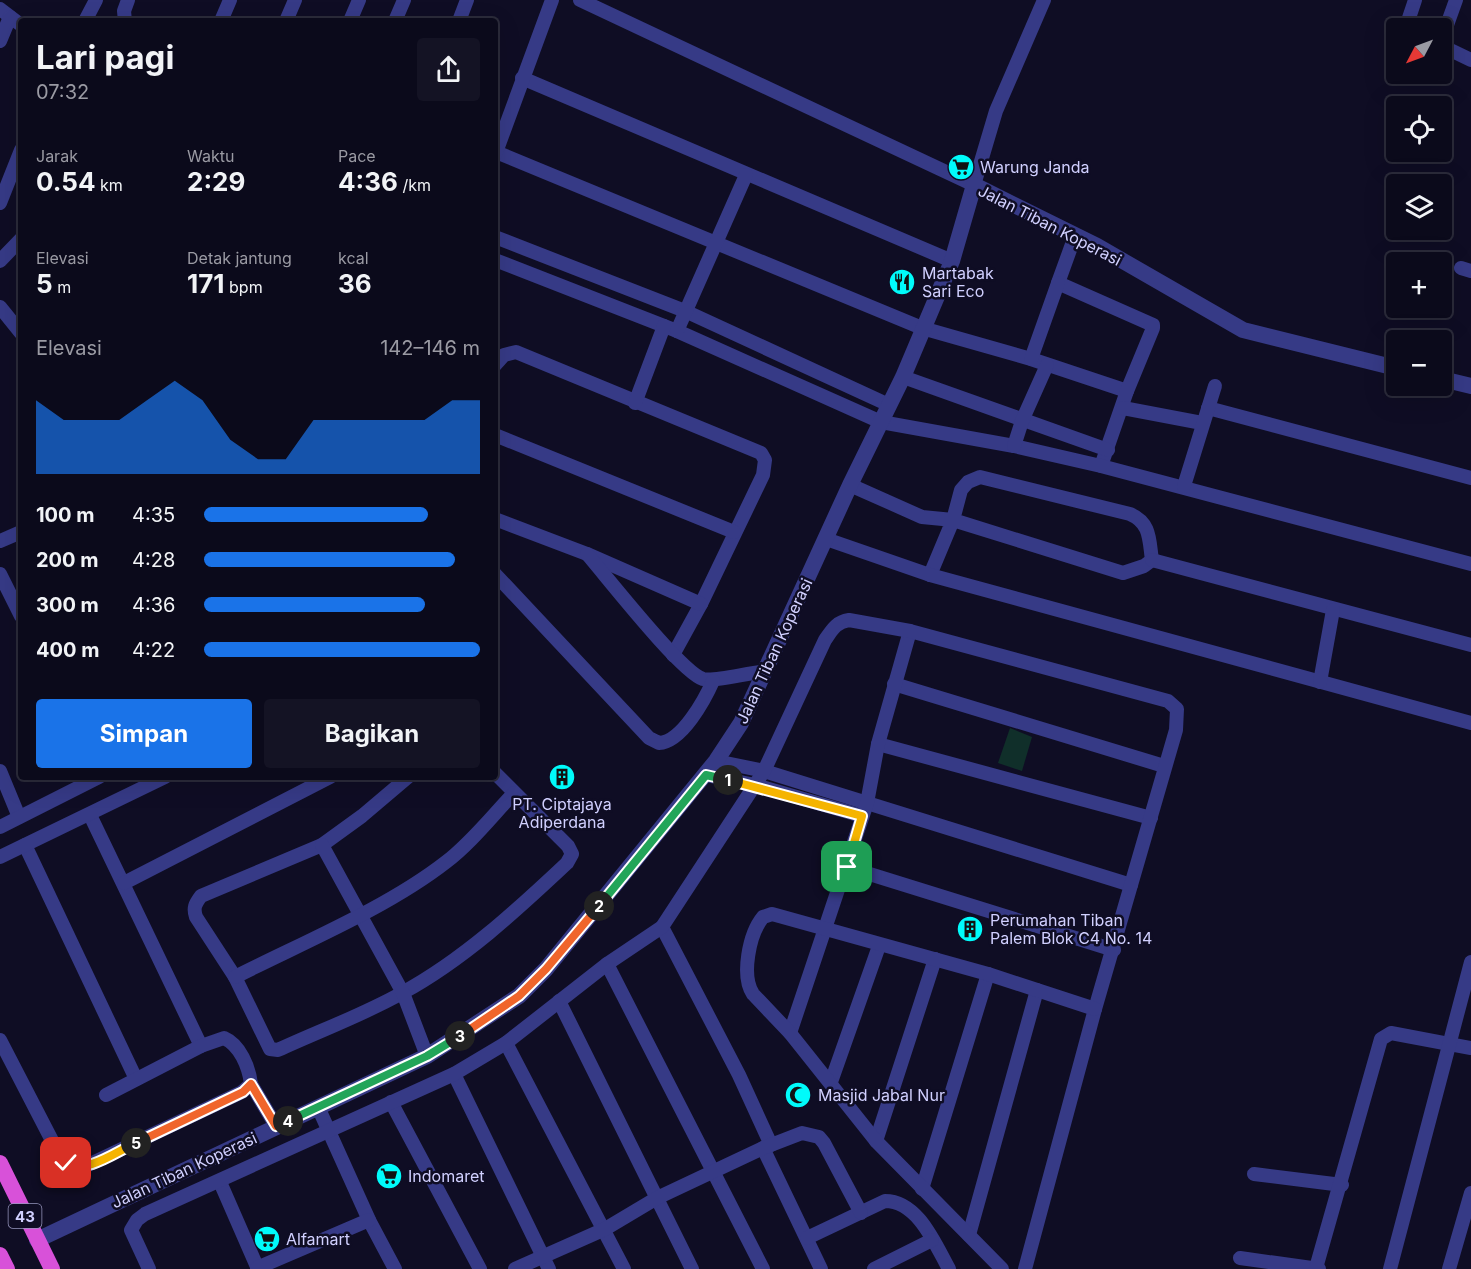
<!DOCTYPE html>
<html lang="id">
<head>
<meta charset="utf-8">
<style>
  :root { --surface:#0b0a1b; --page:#141324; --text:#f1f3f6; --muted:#9a9aa3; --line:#2b2b3a; --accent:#1a73e8 }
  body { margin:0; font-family:Inter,sans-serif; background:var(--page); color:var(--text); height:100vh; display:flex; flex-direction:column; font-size:22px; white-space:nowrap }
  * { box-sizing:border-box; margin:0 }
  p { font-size:20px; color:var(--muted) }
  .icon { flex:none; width:33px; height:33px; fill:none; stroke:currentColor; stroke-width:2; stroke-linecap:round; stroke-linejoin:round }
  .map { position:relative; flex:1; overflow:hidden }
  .side { position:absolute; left:18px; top:18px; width:480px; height:762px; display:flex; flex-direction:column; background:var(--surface); border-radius:6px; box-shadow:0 6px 24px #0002,0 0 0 2px var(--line) }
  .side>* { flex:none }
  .needle { width:39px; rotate:229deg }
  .buttons { position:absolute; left:1386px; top:18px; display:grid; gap:12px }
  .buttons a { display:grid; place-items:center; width:66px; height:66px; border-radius:6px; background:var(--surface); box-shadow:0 6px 24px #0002,0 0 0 2px var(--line); font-size:30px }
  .pin { position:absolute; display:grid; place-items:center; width:51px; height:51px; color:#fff; margin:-26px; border-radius:12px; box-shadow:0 3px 9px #0006 }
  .km { position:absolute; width:30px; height:30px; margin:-15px; border-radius:50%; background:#222; color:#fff; font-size:16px; line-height:30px; text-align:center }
  .round { display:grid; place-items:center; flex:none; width:63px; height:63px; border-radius:6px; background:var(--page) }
  .overview { display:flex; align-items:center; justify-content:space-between; height:102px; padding:0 18px }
  h1 { font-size:33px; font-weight:700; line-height:45px }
  .stats { display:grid; grid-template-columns:repeat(3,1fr); gap:9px; height:102px; padding:6px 18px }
  .stats div { display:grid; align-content:center }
  .stats b { font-size:26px; font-weight:700 }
  .stats small { font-size:16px; font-weight:400 }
  .stats p { font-size:16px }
  .chart { height:168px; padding:12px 18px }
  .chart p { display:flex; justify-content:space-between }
  .chart svg { width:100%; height:108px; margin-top:6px; fill:var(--accent); opacity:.7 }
  .cta { display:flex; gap:12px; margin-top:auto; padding:12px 18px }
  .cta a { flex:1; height:69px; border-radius:6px; background:var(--accent); color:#fff; font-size:24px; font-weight:700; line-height:69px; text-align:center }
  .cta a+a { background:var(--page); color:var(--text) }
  ul { padding:0 18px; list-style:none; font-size:20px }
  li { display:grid; grid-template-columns:96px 72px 1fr; align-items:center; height:45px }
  li i { height:15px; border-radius:8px; background:var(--accent) }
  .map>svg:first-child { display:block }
  .green { fill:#102f2a }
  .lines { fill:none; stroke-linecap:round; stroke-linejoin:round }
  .minor { stroke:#363a86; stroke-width:14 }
  .tertiary { stroke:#363a86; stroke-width:16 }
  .trunk { stroke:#d851d9; stroke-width:16 }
  .split-1-casing { stroke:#fff; stroke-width:12 }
  .split-2-casing { stroke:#fff; stroke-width:12 }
  .split-3-casing { stroke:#fff; stroke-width:12 }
  .split-4-casing { stroke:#fff; stroke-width:12 }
  .split-5-casing { stroke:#fff; stroke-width:12 }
  .split-6-casing { stroke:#fff; stroke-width:12 }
  .split-1 { stroke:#f5b400; stroke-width:8 }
  .split-2 { stroke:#22a559; stroke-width:8 }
  .split-3 { stroke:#f0652b; stroke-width:8 }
  .split-4 { stroke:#22a559; stroke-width:8 }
  .split-5 { stroke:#f0652b; stroke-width:8 }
  .split-6 { stroke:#f5b400; stroke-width:8 }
  .labels { text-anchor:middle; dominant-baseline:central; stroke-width:5; stroke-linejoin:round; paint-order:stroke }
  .shield { fill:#0f0d24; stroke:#9796bd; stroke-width:1.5 }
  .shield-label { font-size:15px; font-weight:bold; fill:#d1d0ff }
  .poi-label { font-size:16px; fill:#d1d0ff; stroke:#0f0d24; text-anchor:start }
  .street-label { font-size:16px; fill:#d1d0ff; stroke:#0f0d24 }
</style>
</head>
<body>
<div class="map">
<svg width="1471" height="1269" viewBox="0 0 1471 1269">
  <rect width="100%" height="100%" fill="#0f0d24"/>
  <path class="green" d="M1010,728L1032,737L1022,771L998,763Z"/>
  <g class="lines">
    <g class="minor">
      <path d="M580,0L974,185L996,111L1044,0"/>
      <path d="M0,9L21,25"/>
      <path d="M85,21L96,0"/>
      <path d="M125,21L124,11L128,0"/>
      <path d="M221,21L230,0"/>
      <path d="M286,21L295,0"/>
      <path d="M350,21L359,0"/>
      <path d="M395,21L404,0"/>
      <path d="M459,21L467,0"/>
      <path d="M1410,28L1407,24L1415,0"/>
      <path d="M1442,39L1456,0"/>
      <path d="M0,41L10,17"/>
      <path d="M1442,46L1471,60"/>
      <path d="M522,78L952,261"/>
      <path d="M496,152L922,328L1031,359L1127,391"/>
      <path d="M495,155L552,0"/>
      <path d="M0,203L21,150"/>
      <path d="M1075,236L1058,283L1153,325V328L1127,391L1101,466"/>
      <path d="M495,237L685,311L889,405"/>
      <path d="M495,260L677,331L881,422L1014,446L1101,466L1471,564"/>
      <path d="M0,261L21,239"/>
      <path d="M1461,268L1471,271"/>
      <path d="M0,307L21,333"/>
      <path d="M677,331L746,175"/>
      <path d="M1031,359L1058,283"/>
      <path d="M495,365L504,355L516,352L761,453L765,460L763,475L701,604L673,655"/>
      <path d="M903,377L1108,450"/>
      <path d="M635,403L664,326"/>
      <path d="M1123,408L1202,423"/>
      <path d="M1208,408L1471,478"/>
      <path d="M495,435L734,532"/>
      <path d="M1014,446L1022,421L1047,365"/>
      <path d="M850,485L922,517L953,520L1123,573L1144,566L1152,560C1149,540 1151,523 1130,514L980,477L968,482L961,490L953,520L930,575"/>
      <path d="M1184,486L1215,386"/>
      <path d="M495,519L587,554L701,604"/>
      <path d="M826,539L930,575L1471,723"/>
      <path d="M0,541L21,532"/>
      <path d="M587,554C607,577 681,672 703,679C714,682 747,673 762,672"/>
      <path d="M1152,560L1471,645"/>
      <path d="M0,574L21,616"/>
      <path d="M495,574L649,738L659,743C682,742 705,699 713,681"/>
      <path d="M1320,682L1333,610"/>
      <path d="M894,684L1164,766"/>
      <path d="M878,744L1151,818"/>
      <path d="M716,761L764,771L1131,885"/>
      <path d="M0,771L19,817"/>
      <path d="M706,775L755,785L862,816"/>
      <path d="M408,777L362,816L322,845L201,896C195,904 193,908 196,917L235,977L270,1049L278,1050C319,1031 363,1015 402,993C463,960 517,910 567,863L572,854L568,846L495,773"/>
      <path d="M90,815L201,1046"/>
      <path d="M0,827L99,777"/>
      <path d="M25,845L136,1079"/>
      <path d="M322,845L403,993L427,1056"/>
      <path d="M0,857L165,777"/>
      <path d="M847,867L1114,950"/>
      <path d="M124,883L330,777"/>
      <path d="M662,927L739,1075L771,1145"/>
      <path d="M607,964L763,1269"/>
      <path d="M235,977C302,943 387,908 446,862C471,843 492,816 514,793"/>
      <path d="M559,1001L692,1269"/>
      <path d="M790,1033L867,803L878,744L910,631"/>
      <path d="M0,1040L60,1156L73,1167L88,1165L242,1092L251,1084C249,1067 240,1045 224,1038L201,1046L106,1095"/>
      <path d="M506,1043L624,1269"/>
      <path d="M454,1074L549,1269"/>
      <path d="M831,1082L879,946"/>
      <path d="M251,1084L276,1126"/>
      <path d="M391,1102L480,1269"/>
      <path d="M318,1107L369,1220L395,1269"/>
      <path d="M876,1141L935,959"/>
      <path d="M763,1148L821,1269"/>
      <path d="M1254,1174L1342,1185"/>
      <path d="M220,1182L258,1269"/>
      <path d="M922,1189L988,974"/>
      <path d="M969,1235L1037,990"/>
      <path d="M807,1238L885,1201C918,1201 935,1244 949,1269"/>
      <path d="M1240,1258L1319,1269"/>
      <path d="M257,1268L369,1220"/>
      <path d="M1316,1268L1381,1039L1391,1033L1471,1048"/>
      <path d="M149,1269L131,1230L137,1220L145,1214L454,1074L506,1043L607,964L662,927L764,771L825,640C832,630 836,622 849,620L910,631L1168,701L1177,709L1176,730L1095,1009L1025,1269"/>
      <path d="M515,1269L605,1229L657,1198L763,1148L802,1133L819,1137L824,1143L861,1213"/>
      <path d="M874,1269L932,1240"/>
      <path d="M1002,1269L876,1141L790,1033L753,994C741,976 749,934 763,917L772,914L988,974L1095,1009"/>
      <path d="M1390,1269L1471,962"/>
      <path d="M1449,1269L1471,1193"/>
    </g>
    <g class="tertiary">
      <path d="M1442,379L1471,386"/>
      <path d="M37,1240L427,1056L519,996L546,969L716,761L741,723L850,485L903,377L952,261L974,185L1097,246L1243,330L1396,368"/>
    </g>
    <g class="trunk">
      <path d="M0,1163L52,1269"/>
      <path d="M0,1255L7,1269"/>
    </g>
  </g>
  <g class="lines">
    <defs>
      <path id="split-1" d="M728,780L862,816L847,867"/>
      <path id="split-2" d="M599,906L706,775L728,780"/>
      <path id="split-3" d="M460,1036L519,996L546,969L599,906"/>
      <path id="split-4" d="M288,1121L427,1056L460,1036"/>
      <path id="split-5" d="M136,1143L243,1092L251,1084L276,1126L288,1121"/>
      <path id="split-6" d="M66,1163C86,1175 117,1151 136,1143"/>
    </defs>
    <use href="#split-1" class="split-1-casing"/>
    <use href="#split-2" class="split-2-casing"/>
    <use href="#split-3" class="split-3-casing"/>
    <use href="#split-4" class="split-4-casing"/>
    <use href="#split-5" class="split-5-casing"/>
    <use href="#split-6" class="split-6-casing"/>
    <use href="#split-1" class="split-1"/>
    <use href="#split-2" class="split-2"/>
    <use href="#split-3" class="split-3"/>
    <use href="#split-4" class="split-4"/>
    <use href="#split-5" class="split-5"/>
    <use href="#split-6" class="split-6"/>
  </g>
  <defs>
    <symbol id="supermarket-disc" viewBox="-11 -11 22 22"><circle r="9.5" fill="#00fbfb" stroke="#0f0d24"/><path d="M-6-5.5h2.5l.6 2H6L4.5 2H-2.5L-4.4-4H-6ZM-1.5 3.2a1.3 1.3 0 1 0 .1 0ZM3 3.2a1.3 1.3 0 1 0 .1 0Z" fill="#111"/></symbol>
    <symbol id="restaurant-disc" viewBox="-11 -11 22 22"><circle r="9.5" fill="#00fbfb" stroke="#0f0d24"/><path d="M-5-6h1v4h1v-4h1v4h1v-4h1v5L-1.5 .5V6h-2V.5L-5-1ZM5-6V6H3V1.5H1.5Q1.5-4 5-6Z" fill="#111"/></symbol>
    <symbol id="building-disc" viewBox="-11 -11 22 22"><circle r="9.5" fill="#00fbfb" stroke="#0f0d24"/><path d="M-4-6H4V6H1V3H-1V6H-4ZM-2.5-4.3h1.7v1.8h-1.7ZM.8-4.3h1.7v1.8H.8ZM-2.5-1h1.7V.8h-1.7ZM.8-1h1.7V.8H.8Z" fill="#111"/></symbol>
    <symbol id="mosque-disc" viewBox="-11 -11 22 22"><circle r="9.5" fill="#00fbfb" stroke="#0f0d24"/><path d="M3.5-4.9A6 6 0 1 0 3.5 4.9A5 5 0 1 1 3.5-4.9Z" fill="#111"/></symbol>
  </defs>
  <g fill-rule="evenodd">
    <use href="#supermarket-disc" x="946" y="152" width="30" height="30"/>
    <use href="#restaurant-disc" x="887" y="267" width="30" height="30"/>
    <use href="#building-disc" x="547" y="762" width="30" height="30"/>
    <use href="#building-disc" x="955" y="914" width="30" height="30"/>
    <use href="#mosque-disc" x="783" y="1080" width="30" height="30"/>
    <use href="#supermarket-disc" x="374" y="1161" width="30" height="30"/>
    <use href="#supermarket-disc" x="252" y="1224" width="30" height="30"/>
  </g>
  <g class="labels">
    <rect class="shield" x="8.5" y="1204" width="33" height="24" rx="4.5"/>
    <g class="shield-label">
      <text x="25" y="1216">43</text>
    </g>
    <g class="poi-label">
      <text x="980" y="167">Warung Janda</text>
      <text x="922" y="273">Martabak<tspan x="922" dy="18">Sari Eco</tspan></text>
      <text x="562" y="804" text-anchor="middle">PT. Ciptajaya<tspan x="562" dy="18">Adiperdana</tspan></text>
      <text x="990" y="920">Perumahan Tiban<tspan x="990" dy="18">Palem Blok C4 No. 14</tspan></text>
      <text x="818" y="1095">Masjid Jabal Nur</text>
      <text x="408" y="1176">Indomaret</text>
      <text x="286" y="1239">Alfamart</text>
    </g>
    <g class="street-label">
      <text transform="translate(1050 225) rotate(27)">Jalan Tiban Koperasi</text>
      <text transform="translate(774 651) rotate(-65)">Jalan Tiban Koperasi</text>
      <text transform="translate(184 1170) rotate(-25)">Jalan Tiban Koperasi</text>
    </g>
  </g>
</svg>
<div class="buttons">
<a><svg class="needle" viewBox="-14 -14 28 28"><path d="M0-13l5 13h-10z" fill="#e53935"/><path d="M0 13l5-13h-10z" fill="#9a9aa3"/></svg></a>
<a><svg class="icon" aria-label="locate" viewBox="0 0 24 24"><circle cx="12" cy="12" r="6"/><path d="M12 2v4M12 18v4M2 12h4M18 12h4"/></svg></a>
<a><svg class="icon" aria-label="layers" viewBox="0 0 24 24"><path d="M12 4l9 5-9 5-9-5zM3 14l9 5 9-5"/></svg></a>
<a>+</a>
<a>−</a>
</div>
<div class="pin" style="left:847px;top:867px;background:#1e9e55"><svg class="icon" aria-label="arrive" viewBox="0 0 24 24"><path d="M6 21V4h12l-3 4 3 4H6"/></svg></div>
<div class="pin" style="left:66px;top:1163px;background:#d93025"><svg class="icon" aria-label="check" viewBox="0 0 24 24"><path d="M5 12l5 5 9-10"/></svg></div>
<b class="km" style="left:728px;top:780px">1</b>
<b class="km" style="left:599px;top:906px">2</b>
<b class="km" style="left:460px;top:1036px">3</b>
<b class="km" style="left:288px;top:1121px">4</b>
<b class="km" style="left:136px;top:1143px">5</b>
<section class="side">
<div class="overview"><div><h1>Lari pagi</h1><p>07:32</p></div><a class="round"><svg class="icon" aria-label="share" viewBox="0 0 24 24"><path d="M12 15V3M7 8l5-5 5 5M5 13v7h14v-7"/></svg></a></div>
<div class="stats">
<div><p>Jarak</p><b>0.54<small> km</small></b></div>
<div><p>Waktu</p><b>2:29</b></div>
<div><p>Pace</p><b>4:36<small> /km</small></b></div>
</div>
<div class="stats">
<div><p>Elevasi</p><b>5<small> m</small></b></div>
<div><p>Detak jantung</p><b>171<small> bpm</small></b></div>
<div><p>kcal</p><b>36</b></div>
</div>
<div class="chart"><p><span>Elevasi</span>142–146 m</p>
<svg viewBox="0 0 160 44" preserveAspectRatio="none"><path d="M0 44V14L10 22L20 22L30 22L40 14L50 6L60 14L70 30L80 38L90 38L100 22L110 22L120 22L130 22L140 22L150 14L160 14V44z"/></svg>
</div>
<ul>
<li><b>100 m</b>4:35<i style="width:81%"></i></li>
<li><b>200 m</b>4:28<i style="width:91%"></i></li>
<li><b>300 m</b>4:36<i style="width:80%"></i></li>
<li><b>400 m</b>4:22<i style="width:100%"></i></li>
</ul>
<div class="cta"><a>Simpan</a><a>Bagikan</a></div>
</section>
</div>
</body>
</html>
